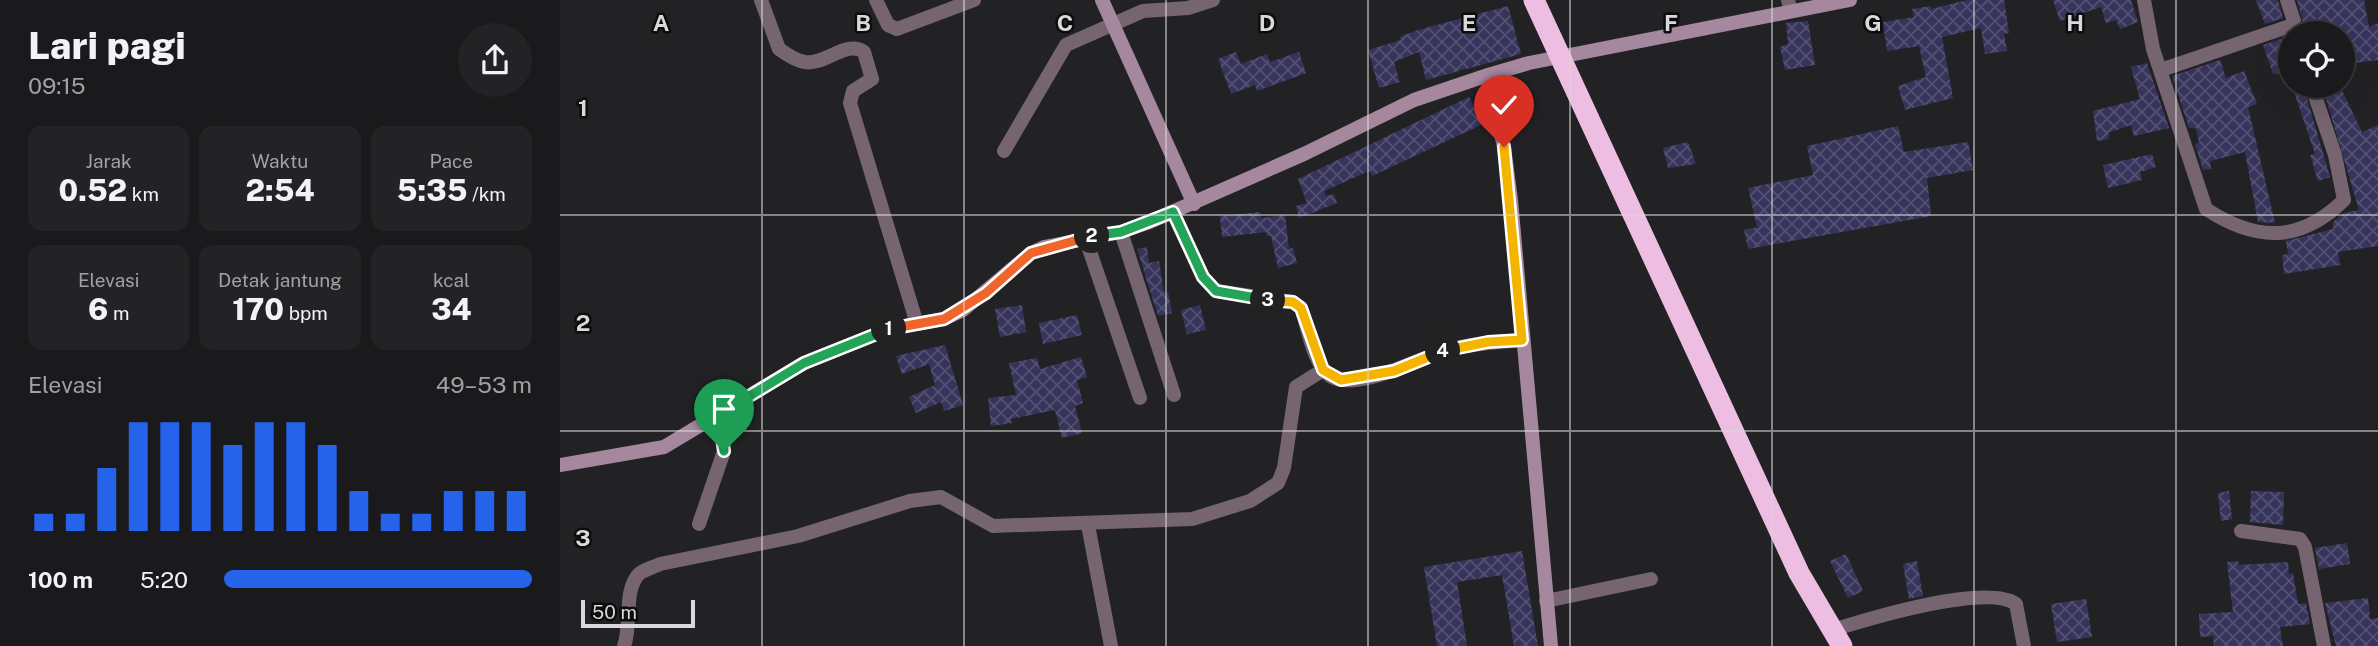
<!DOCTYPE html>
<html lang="id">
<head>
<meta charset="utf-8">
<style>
  :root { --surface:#1a1a1c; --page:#232325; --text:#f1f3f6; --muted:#9fa1a3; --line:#38383b; --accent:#2563eb }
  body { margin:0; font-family:"Public Sans",sans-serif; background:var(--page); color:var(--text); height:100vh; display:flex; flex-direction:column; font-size:26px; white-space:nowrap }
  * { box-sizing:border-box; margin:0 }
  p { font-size:23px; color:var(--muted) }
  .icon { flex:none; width:38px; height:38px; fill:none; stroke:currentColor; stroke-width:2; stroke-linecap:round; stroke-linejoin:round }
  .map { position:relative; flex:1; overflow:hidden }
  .side { display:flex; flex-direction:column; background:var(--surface); width:560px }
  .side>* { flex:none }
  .buttons { position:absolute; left:1718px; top:21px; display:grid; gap:14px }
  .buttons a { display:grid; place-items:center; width:77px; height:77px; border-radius:50%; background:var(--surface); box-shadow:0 7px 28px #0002,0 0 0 2px var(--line); font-size:35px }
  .scale { position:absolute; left:21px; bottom:18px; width:114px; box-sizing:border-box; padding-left:7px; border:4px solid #d9d9db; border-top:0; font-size:19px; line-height:24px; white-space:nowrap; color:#d9d9db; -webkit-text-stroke:5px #0c0c0d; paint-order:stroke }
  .pin { position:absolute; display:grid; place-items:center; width:60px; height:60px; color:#fff; margin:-72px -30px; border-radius:50% 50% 50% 0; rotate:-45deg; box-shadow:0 0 7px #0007 }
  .pin .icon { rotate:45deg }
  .km { position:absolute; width:35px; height:35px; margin:-18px; border-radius:50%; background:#222; color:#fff; font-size:19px; line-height:35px; text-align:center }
  .round { display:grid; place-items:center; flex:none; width:74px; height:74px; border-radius:37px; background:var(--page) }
  .head { display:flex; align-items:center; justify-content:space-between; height:119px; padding:0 28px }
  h1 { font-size:38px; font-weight:800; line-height:52px }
  .stats { display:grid; grid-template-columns:repeat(3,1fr); gap:10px; height:119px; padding:7px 28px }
  .stats div { display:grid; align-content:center; border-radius:14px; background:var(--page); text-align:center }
  .stats b { font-size:30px; font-weight:800 }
  .stats small { font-size:19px; font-weight:400 }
  .stats p { font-size:19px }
  .chart { height:196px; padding:14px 28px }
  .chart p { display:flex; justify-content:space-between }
  .chart svg { width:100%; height:126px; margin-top:7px; stroke:var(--accent); stroke-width:6 }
  ul { padding:0 28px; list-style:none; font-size:23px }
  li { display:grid; grid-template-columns:112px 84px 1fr; align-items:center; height:52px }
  li i { height:18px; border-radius:9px; background:var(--accent) }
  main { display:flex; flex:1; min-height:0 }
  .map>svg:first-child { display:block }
  .building { fill:url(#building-cross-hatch) }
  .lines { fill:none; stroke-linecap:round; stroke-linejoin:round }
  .street { stroke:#766471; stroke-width:14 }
  .secondary { stroke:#a6889e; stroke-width:14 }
  .highway { stroke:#edbee1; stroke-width:21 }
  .split-1-casing { stroke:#fff; stroke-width:14 }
  .split-2-casing { stroke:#fff; stroke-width:14 }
  .split-3-casing { stroke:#fff; stroke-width:14 }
  .split-4-casing { stroke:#fff; stroke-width:14 }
  .split-5-casing { stroke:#fff; stroke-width:14 }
  .split-1 { stroke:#22a559; stroke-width:9 }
  .split-2 { stroke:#f0652b; stroke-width:9 }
  .split-3 { stroke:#22a559; stroke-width:9 }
  .split-4 { stroke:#f5b400; stroke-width:9 }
  .split-5 { stroke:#f5b400; stroke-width:9 }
  .grid { fill:none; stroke:#d9d9db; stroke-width:2; stroke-opacity:0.55 }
  .grid-label { font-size:23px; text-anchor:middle; font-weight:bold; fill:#d9d9db; stroke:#0c0c0d; stroke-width:5; stroke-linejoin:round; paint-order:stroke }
</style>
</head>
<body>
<main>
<section class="side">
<div class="head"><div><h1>Lari pagi</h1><p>09:15</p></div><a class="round"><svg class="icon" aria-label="share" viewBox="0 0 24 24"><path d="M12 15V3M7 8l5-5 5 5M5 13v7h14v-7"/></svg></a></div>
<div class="stats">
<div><p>Jarak</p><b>0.52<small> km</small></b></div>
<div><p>Waktu</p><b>2:54</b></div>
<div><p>Pace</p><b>5:35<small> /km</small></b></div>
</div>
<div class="stats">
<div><p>Elevasi</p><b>6<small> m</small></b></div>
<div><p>Detak jantung</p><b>170<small> bpm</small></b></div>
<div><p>kcal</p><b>34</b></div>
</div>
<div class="chart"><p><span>Elevasi</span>49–53 m</p>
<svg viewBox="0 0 160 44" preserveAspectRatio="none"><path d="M5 44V38M15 44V38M25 44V22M35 44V6M45 44V6M55 44V6M65 44V14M75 44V6M85 44V6M95 44V14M105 44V30M115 44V38M125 44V38M135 44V30M145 44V30M155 44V30"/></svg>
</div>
<ul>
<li><b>100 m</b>5:20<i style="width:100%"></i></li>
</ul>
</section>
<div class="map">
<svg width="1818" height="646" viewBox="0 0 1818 646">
  <defs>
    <pattern id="building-cross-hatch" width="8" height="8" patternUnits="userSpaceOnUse" patternTransform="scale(1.75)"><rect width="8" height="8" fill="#37345c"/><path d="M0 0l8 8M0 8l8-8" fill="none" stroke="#535173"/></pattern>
  </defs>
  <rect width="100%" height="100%" fill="#222225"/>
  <g class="building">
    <path d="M1407,0H1444L1449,33L1444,34L1447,51L1425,54L1421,28L1382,37L1393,98L1345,110L1338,86L1366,77L1359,46L1327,51L1323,22L1354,17L1352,9L1371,6V9Z"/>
    <path d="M1493,0H1571L1578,22L1560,29L1556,20L1546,23L1541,7L1500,21Z"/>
    <path d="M1696,0H1718L1723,18L1705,24Z"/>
    <path d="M1737,0H1804L1809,27L1818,23V60L1794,63L1793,53L1783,55V33H1738L1743,23Z"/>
    <path d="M948,6L961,54L866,80L859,52L834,62L840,82L819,88L808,50L841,40L839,37L858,30Z"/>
    <path d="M1248,21L1255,65L1225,70L1220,47L1228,44L1226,23Z"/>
    <path d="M1724,38L1731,57V72L1713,74L1703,45Z"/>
    <path d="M676,52L681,64L707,54L710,62L739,52L746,73L697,91L695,85L671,94L658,59Z"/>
    <path d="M1660,60L1666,78L1684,71L1697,104L1688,107L1715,223L1698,222L1685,152L1650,161L1651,169L1643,170L1635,144L1639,143L1636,128H1629L1612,76Z"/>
    <path d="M1587,63L1609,128L1574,136L1571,125L1548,133L1549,139L1537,141L1533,111L1580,99L1571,67Z"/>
    <path d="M1732,86H1780L1802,132L1818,125V246L1778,252L1780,265L1724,274L1722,255L1728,254L1726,241L1773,229V222L1784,213L1799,210L1764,92L1753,87L1746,95L1770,177L1758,181L1750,155L1755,154Z"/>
    <path d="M909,97L923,124L812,176L809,171L764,191L766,196L774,194L777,203L739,218L736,206L747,203L738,179Z"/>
    <path d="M1338,126L1344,152L1408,142L1413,170L1367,178L1371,216L1188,249L1184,230L1197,227L1188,188L1253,175L1247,146Z"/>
    <path d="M1128,142L1136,164L1108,168L1103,148Z"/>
    <path d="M1592,154L1596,167L1580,172L1582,180L1548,188L1543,165Z"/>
    <path d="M700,212L701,218L725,215L729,249L733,248L737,263L718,268L711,236H707L706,232L662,237L660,216Z"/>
    <path d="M587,247L589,263L599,261L604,293L608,292L612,313L598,316L577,249Z"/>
    <path d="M462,305L466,332L440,337L435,309Z"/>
    <path d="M640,305L646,330L627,334L621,310Z"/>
    <path d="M517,315L522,335L483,344L479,323Z"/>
    <path d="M385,345L403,405L384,411L381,402L356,413L349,397L375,385L369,364L342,374L336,356Z"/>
    <path d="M521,357L527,377L517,380L523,403L515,406L522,433L502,438L495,410L451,419L452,423L431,426L428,398L456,395L449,363L477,358L480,369Z"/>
    <path d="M1669,491L1672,519L1661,521L1658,493Z"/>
    <path d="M1691,491L1724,492L1723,525L1690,522Z"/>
    <path d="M1787,543L1790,564L1759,569L1755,548Z"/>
    <path d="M962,551L978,646H954L942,575L897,582L907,646H877L864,567Z"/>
    <path d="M1286,554L1303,591L1288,598L1270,561Z"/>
    <path d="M1357,561L1363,596L1349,599L1343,564Z"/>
    <path d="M1678,561L1679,565L1728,562L1729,574L1733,573L1738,604L1746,603L1750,624L1720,627L1723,646H1654L1653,636L1640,637L1639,614L1673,612L1667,562Z"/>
    <path d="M1808,598L1810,619L1818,618V646H1776L1765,603Z"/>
    <path d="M1526,599L1532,637L1497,642L1491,604Z"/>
  </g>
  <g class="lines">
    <g class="street">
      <path d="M201,0L219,49C226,54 236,61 245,62C264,66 287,39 304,52L312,79L293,91L290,103L357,324"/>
      <path d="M316,0L328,25L337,29L414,0"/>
      <path d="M1228,0L1231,11"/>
      <path d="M1584,0L1593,49L1646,209C1695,241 1739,244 1784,200L1775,155L1755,96"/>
      <path d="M1601,70L1733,25L1734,21L1727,0"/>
      <path d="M444,151L506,45L583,11L628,8L653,0"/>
      <path d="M613,213L643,277L656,291L733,302L741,308C748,328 753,364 770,376C795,393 862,357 888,350C912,343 938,342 962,340"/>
      <path d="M561,232L614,395"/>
      <path d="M525,237L580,398"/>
      <path d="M139,524L164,451L158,415"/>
      <path d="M528,525L551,646"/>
      <path d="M1681,531L1740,539L1745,547L1764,646"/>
      <path d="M986,601L1091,579"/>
      <path d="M1273,630C1308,619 1426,583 1456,604L1464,646"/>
      <path d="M64,646C72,626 63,590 79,574C83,570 94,567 100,564L238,536L350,501L381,497L433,526L632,519L690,501L718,483L724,468L736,387L763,370"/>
    </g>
    <g class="secondary">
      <path d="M542,0L634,204"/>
      <path d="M928,75L944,147L951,200L991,646"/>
      <path d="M0,465L104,447L244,363L329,329L384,319L403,310L471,253L484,247L561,232L587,223L744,154L854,100L928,75L969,63L1290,0"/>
    </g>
    <path class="highway" d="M974,0L1239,573L1282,646"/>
  </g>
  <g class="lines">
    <defs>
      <path id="split-1" d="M164,451L158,415L244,363L329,329"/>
      <path id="split-2" d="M329,329L384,319L426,293L471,253L532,236"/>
      <path id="split-3" d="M532,236L561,232L613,212L643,277L656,291L708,300"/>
      <path id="split-4" d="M708,300L733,302L741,308L763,370L781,380L834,371L883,351"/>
      <path id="split-5" d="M883,351L928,342L962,340L944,147"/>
    </defs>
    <use href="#split-1" class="split-1-casing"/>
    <use href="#split-2" class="split-2-casing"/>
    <use href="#split-3" class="split-3-casing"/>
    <use href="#split-4" class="split-4-casing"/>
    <use href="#split-5" class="split-5-casing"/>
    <use href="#split-1" class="split-1"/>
    <use href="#split-2" class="split-2"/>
    <use href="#split-3" class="split-3"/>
    <use href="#split-4" class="split-4"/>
    <use href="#split-5" class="split-5"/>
  </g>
  <path class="grid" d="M202,0V646M404,0V646M606,0V646M808,0V646M1010,0V646M1212,0V646M1414,0V646M1616,0V646M0,215H1818M0,431H1818"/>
  <g class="grid-label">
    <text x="101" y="31">A</text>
    <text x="303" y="31">B</text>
    <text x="505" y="31">C</text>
    <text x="707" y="31">D</text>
    <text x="909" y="31">E</text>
    <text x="1111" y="31">F</text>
    <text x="1313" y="31">G</text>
    <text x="1515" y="31">H</text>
    <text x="23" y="116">1</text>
    <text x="23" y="331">2</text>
    <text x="23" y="546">3</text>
  </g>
</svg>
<div class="buttons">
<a><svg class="icon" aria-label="locate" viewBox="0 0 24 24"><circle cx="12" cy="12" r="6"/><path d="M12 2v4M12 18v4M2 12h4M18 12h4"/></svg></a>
</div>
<div class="scale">50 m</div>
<div class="pin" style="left:164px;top:451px;background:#1e9e55"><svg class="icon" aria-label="arrive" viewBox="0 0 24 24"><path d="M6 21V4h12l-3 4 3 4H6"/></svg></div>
<div class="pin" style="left:944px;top:147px;background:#d93025"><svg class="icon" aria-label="check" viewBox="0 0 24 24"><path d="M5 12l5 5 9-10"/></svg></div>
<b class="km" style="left:329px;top:329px">1</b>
<b class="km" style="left:532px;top:236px">2</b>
<b class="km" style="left:708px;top:300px">3</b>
<b class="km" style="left:883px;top:351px">4</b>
</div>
</main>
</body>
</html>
